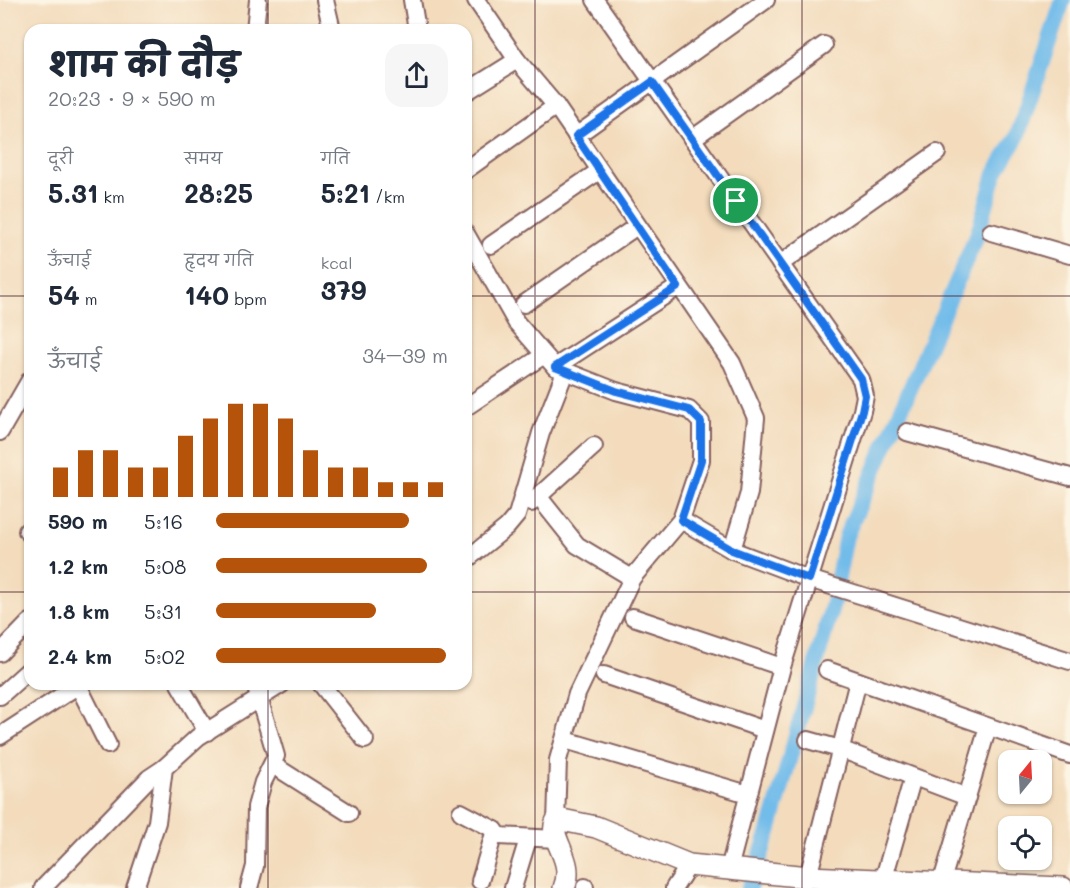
<!DOCTYPE html>
<html lang="hi">
<head>
<meta charset="utf-8">
<style>
  :root { --surface:#fff; --page:#f6f6f7; --text:#1f2937; --muted:#747a83; --accent:#b45309 }
  body { margin:0; font-family:Mali,"Playpen Sans Deva",sans-serif; background:var(--page); color:var(--text); height:100vh; display:flex; flex-direction:column; font-size:22px; white-space:nowrap }
  * { box-sizing:border-box; margin:0 }
  p { font-size:20px; color:var(--muted) }
  .icon { flex:none; width:33px; height:33px; fill:none; stroke:currentColor; stroke-width:2; stroke-linecap:round; stroke-linejoin:round }
  .map { position:relative; flex:1; overflow:hidden }
  .drawer { position:absolute; left:24px; top:24px; width:448px; height:666px; display:flex; flex-direction:column; background:var(--surface); border-radius:18px; box-shadow:0 2px 4px #0004 }
  .drawer>* { flex:none }
  .needle { width:39px; rotate:18deg }
  .buttons { position:absolute; left:998px; top:750px; display:grid; gap:12px }
  .buttons a { display:grid; place-items:center; width:54px; height:54px; border-radius:12px; background:var(--surface); box-shadow:0 2px 4px #0004; font-size:30px }
  .pin { position:absolute; display:grid; place-items:center; width:51px; height:51px; color:#fff; margin:-26px; border:3px solid #fff; border-radius:50%; box-shadow:0 2px 6px #0007 }
  .round { display:grid; place-items:center; flex:none; width:63px; height:63px; border-radius:18px; background:var(--page) }
  .headline { display:flex; align-items:center; justify-content:space-between; height:102px; padding:0 24px }
  h1 { font-size:33px; font-weight:800; line-height:45px }
  .metrics { display:grid; grid-template-columns:repeat(3,1fr); gap:9px; height:102px; padding:6px 24px }
  .metrics div { display:grid; align-content:center }
  .metrics b { font-size:26px; font-weight:800 }
  .metrics small { font-size:16px; font-weight:400 }
  .metrics p { font-size:16px }
  .chart { height:168px; padding:12px 24px }
  .chart p { display:flex; justify-content:space-between }
  .chart svg { width:100%; height:108px; margin-top:6px; stroke:var(--accent); stroke-width:6 }
  ul { padding:0 24px; list-style:none; font-size:20px }
  li { display:grid; grid-template-columns:96px 72px 1fr; align-items:center; height:45px }
  li i { height:15px; border-radius:8px; background:var(--accent) }
  .map>svg:first-child { display:block }
  .lines { fill:none; stroke-linecap:round; stroke-linejoin:round }
  .canal { stroke:#72bcea; stroke-width:16 }
  .minor-casing { stroke:#85615e; stroke-width:20 }
  .tertiary-casing { stroke:#85615e; stroke-width:24 }
  .minor { stroke:#fff; stroke-width:16 }
  .tertiary { stroke:#fff; stroke-width:21 }
  .route-casing { stroke:#fff; stroke-width:12 }
  .route { stroke:#1a73e8; stroke-width:8 }
  .grid { fill:none; stroke:#4a1f2b; stroke-width:1.5; stroke-opacity:0.55 }
</style>
</head>
<body>
<div class="map">
<svg width="1070" height="888" viewBox="0 0 1070 888">
  <rect width="100%" height="100%" fill="#fcf5e5"/>
  <filter id="ink" filterUnits="userSpaceOnUse"><feTurbulence type="fractalNoise" baseFrequency=".0167" numOctaves="2"/><feDisplacementMap in="SourceGraphic" scale="12" xChannelSelector="R" yChannelSelector="G"/><feConvolveMatrix kernelMatrix="1 2 1 2 8 2 1 2 1" color-interpolation-filters="sRGB"/></filter>
  <filter id="wash" filterUnits="userSpaceOnUse"><feTurbulence type="fractalNoise" baseFrequency=".008" numOctaves="4" result="noise"/><feDisplacementMap in="SourceGraphic" scale="24" xChannelSelector="R" yChannelSelector="G"/><feGaussianBlur stdDeviation="1.35" result="paint"/><feColorMatrix in="noise" values="0 0 0 0 0 0 0 0 0 0 0 0 0 0 0 0 0 1.4 0 .05"/><feComposite in="paint" operator="in"/></filter>
  <g filter="url(#wash)">
    <rect width="100%" height="100%" fill="#f3dbbc"/>
    <g class="lines">
      <path class="canal" d="M749,888L769,832L833,603L846,536L978,233L995,174L1017,137L1063,0"/>
    </g>
  </g>
  <g filter="url(#ink)">
    <g class="lines">
      <defs>
        <g id="minor">
          <path d="M325,0L332,30"/>
          <path d="M412,0L417,30"/>
          <path d="M476,0L517,60L556,106L732,363L756,418L749,493L732,550L809,579L1070,661"/>
          <path d="M595,0L861,379L865,396L862,411L782,667"/>
          <path d="M255,30L258,0"/>
          <path d="M466,92L517,60"/>
          <path d="M576,136L766,0"/>
          <path d="M692,139L824,45"/>
          <path d="M466,170L556,106"/>
          <path d="M991,232L1070,255"/>
          <path d="M466,234L516,322L555,367L616,391L689,410L701,422V460L681,520L632,578L577,694L558,760L556,822"/>
          <path d="M491,245L599,171"/>
          <path d="M780,264L937,153"/>
          <path d="M524,304L637,226"/>
          <path d="M555,367L678,287"/>
          <path d="M466,407L544,355"/>
          <path d="M0,432L30,380"/>
          <path d="M907,432L1070,477"/>
          <path d="M538,496L577,545L632,578"/>
          <path d="M531,503L594,446"/>
          <path d="M681,520L732,550"/>
          <path d="M27,531L30,534"/>
          <path d="M466,560L507,527L517,515L541,433L565,372"/>
          <path d="M633,617L782,667L729,869"/>
          <path d="M0,653L30,622"/>
          <path d="M827,670L1070,755"/>
          <path d="M604,675L765,730"/>
          <path d="M179,684L207,732"/>
          <path d="M321,684L365,740"/>
          <path d="M78,685L108,745"/>
          <path d="M0,696L30,669"/>
          <path d="M0,736L80,684"/>
          <path d="M808,740L840,749L967,797"/>
          <path d="M572,742L748,794"/>
          <path d="M273,765L349,813"/>
          <path d="M461,812L495,830L499,836L556,839"/>
          <path d="M808,877L858,681"/>
          <path d="M480,881L495,830"/>
          <path d="M883,881L913,777"/>
          <path d="M941,884L988,727"/>
          <path d="M585,887V888"/>
          <path d="M43,888L149,778L164,768"/>
          <path d="M135,888L157,822L164,768L198,737L282,684"/>
          <path d="M249,888L255,866L256,807L263,782L276,756L255,684"/>
          <path d="M513,888L528,839"/>
          <path d="M674,888L689,865"/>
        </g>
        <path id="tertiary" d="M564,888C576,859 548,840 556,822L562,820L596,827L689,865L808,877L1063,888"/>
      </defs>
      <use href="#minor" class="minor-casing"/>
      <use href="#tertiary" class="tertiary-casing"/>
      <use href="#minor" class="minor"/>
      <use href="#tertiary" class="tertiary"/>
    </g>
  </g>
  <g class="lines" filter="url(#ink)">
    <defs>
      <path id="route" d="M652,82L861,379L865,396L862,411L809,579L732,550L681,520L701,460V422L689,410L616,391L555,367L678,287L576,136Z"/>
    </defs>
    <use href="#route" class="route-casing"/>
    <use href="#route" class="route"/>
  </g>
  <path class="grid" d="M268,0V30M535,0V888M802,0V888M0,296H30M466,296H1070M0,592H30M466,592H1070M268,684V888"/>
</svg>
<div class="buttons">
<a><svg class="needle" viewBox="-14 -14 28 28"><path d="M0-13l5 13h-10z" fill="#e53935"/><path d="M0 13l5-13h-10z" fill="#747a83"/></svg></a>
<a><svg class="icon" aria-label="locate" viewBox="0 0 24 24"><circle cx="12" cy="12" r="6"/><path d="M12 2v4M12 18v4M2 12h4M18 12h4"/></svg></a>
</div>
<div class="pin" style="left:736px;top:201px;background:#1e9e55"><svg class="icon" aria-label="arrive" viewBox="0 0 24 24"><path d="M6 21V4h12l-3 4 3 4H6"/></svg></div>
<section class="drawer">
<div class="headline"><div><h1>शाम की दौड़</h1><p>20:23 · 9 × 590 m</p></div><a class="round"><svg class="icon" aria-label="share" viewBox="0 0 24 24"><path d="M12 15V3M7 8l5-5 5 5M5 13v7h14v-7"/></svg></a></div>
<div class="metrics">
<div><p>दूरी</p><b>5.31<small> km</small></b></div>
<div><p>समय</p><b>28:25</b></div>
<div><p>गति</p><b>5:21<small> /km</small></b></div>
</div>
<div class="metrics">
<div><p>ऊँचाई</p><b>54<small> m</small></b></div>
<div><p>हृदय गति</p><b>140<small> bpm</small></b></div>
<div><p>kcal</p><b>379</b></div>
</div>
<div class="chart"><p><span>ऊँचाई</span>34–39 m</p>
<svg viewBox="0 0 160 44" preserveAspectRatio="none"><path d="M5 44V32M15 44V25M25 44V25M35 44V32M45 44V32M55 44V19M65 44V12M75 44V6M85 44V6M95 44V12M105 44V25M115 44V32M125 44V32M135 44V38M145 44V38M155 44V38"/></svg>
</div>
<ul>
<li><b>590 m</b>5:16<i style="width:83%"></i></li>
<li><b>1.2 km</b>5:08<i style="width:91%"></i></li>
<li><b>1.8 km</b>5:31<i style="width:69%"></i></li>
<li><b>2.4 km</b>5:02<i style="width:99%"></i></li>
</ul>
</section>
</div>
</body>
</html>
